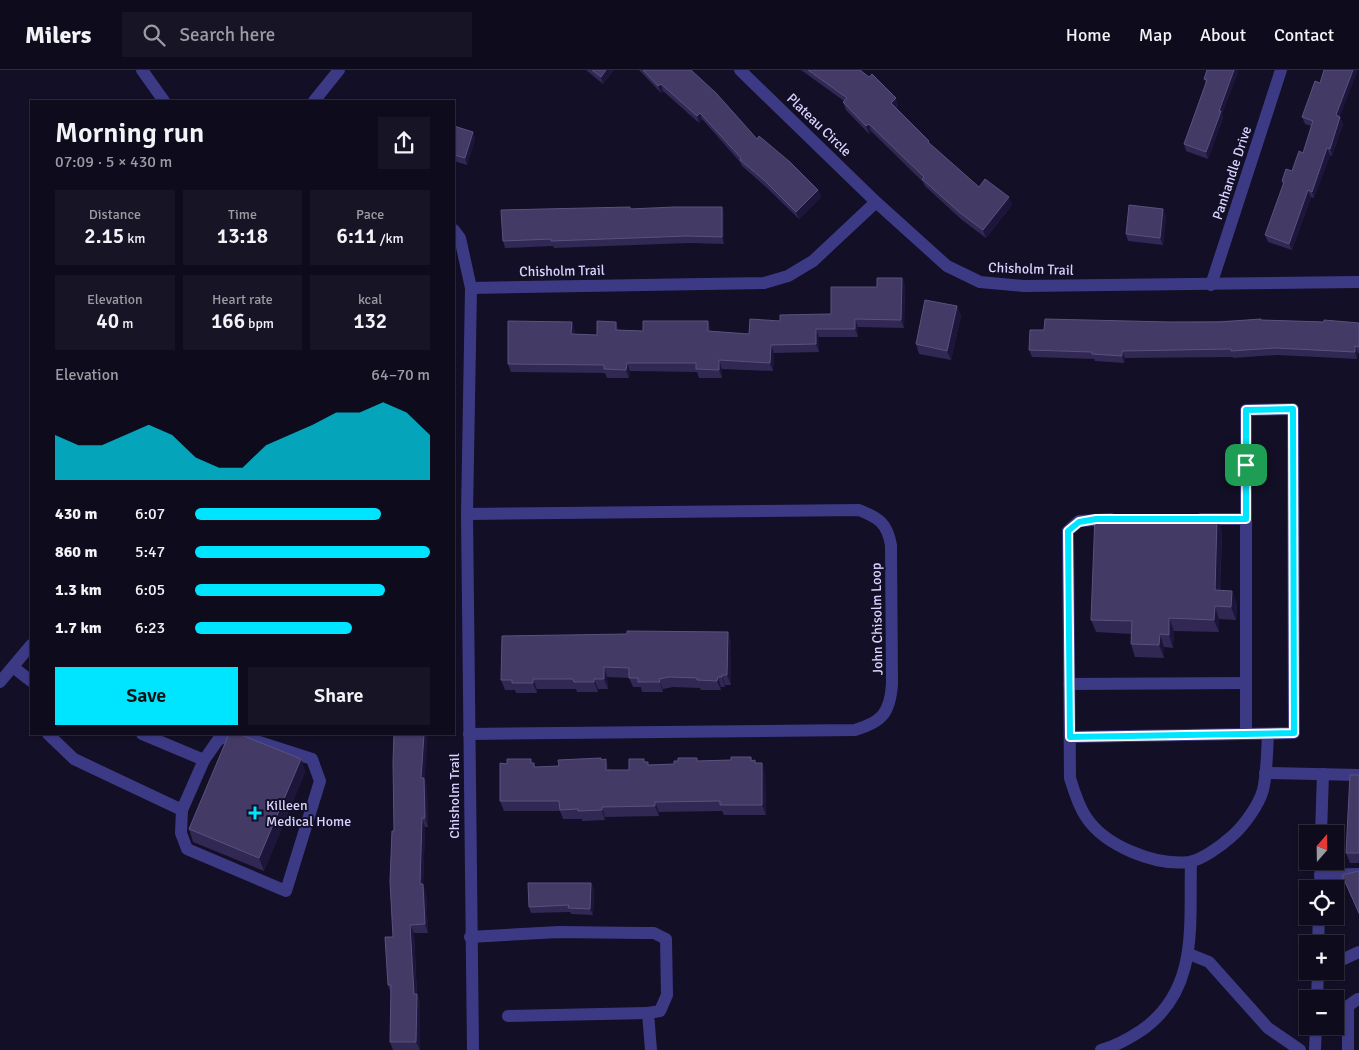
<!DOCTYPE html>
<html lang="en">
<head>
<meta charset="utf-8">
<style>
  :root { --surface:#0e0b1c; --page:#171425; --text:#f1f3f6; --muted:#9b9ba3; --line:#2e2b3b; --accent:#00e5ff }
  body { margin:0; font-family:Signika,sans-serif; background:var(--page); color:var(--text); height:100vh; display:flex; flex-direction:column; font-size:19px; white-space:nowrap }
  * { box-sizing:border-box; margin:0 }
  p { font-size:16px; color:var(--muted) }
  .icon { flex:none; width:28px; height:28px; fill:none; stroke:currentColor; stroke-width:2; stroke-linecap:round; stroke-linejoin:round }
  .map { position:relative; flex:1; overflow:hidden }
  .sheet { position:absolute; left:30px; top:30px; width:425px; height:635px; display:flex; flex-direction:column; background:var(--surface); border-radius:0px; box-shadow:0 1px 4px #0004,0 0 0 1px var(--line) }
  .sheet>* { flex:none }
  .needle { width:32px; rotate:20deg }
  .fabs { position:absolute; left:1299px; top:755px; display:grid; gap:10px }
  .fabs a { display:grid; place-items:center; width:45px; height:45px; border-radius:0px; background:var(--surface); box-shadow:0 1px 4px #0004,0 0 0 1px var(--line); font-size:25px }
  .pin { position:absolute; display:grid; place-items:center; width:42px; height:42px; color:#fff; margin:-21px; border-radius:10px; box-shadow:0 2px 8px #0006 }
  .round { display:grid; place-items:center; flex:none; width:52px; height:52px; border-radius:0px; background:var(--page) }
  .headline { display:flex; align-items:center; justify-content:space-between; height:85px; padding:0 25px }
  h1 { font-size:28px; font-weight:600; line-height:38px }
  .metrics { display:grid; grid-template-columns:repeat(3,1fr); gap:8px; height:85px; padding:5px 25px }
  .metrics div { display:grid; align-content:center; border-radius:0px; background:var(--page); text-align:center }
  .metrics b { font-size:21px; font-weight:600 }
  .metrics small { font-size:14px; font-weight:400 }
  .metrics p { font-size:14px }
  .chart { height:140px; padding:10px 25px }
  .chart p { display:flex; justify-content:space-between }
  .chart svg { width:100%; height:90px; margin-top:5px; fill:var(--accent); opacity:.7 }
  .action { display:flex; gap:10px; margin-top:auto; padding:10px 25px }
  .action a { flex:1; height:58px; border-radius:0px; background:var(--accent); color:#111; font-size:20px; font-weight:600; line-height:58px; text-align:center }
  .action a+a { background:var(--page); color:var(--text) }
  ul { padding:0 25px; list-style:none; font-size:16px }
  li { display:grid; grid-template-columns:80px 60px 1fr; align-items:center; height:38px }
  li i { height:12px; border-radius:6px; background:var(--accent) }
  header { display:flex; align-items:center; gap:30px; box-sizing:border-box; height:70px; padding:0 25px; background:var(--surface); border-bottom:1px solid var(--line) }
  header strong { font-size:24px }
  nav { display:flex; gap:28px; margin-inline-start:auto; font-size:18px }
  .search { width:350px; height:45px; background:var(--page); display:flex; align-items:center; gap:12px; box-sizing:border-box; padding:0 18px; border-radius:0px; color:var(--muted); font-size:19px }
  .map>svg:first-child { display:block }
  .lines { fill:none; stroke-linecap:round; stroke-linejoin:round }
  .minor { stroke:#3d3a85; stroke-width:12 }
  .wall { fill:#312854 }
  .shaded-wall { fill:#1d163a }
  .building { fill:#433a66; stroke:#5a527e }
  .route-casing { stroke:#fff; stroke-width:10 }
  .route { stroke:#00e5ff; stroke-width:6 }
  .poi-dot { fill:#00e5ff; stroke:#130f26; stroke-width:2 }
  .labels { text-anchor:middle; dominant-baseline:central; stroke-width:4; stroke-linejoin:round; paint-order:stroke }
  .street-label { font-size:14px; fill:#d9d4ff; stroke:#130f26 }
  .poi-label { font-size:14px; fill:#d9d4ff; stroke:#130f26; text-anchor:start }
</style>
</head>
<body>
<header>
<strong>Milers</strong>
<div class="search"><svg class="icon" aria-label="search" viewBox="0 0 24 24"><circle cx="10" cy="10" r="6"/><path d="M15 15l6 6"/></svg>Search here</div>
<nav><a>Home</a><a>Map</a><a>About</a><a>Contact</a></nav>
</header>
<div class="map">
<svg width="1359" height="980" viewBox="0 0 1359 980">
  <rect width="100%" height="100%" fill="#130f26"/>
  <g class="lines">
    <g class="minor">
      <path d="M142,0L164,31"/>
      <path d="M740,0L876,132L947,196L980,212L1024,216L1359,212"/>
      <path d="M314,31L339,0"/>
      <path d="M454,160L460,168L471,218L467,444L473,980"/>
      <path d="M1211,215L1281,0"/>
      <path d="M471,218L764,213L788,206L813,191L876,132"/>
      <path d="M467,444L859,440C879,448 887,453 891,475L892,614C890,643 882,652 855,660L469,664"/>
      <path d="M1111,449L1079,451L1068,461L1070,708C1074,721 1078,735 1086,747C1105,776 1155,796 1189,792C1202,790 1222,775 1231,767C1243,757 1259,735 1263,720C1267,703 1267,682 1268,664"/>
      <path d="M1201,449H1246"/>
      <path d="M13,597L31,611"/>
      <path d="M0,612L31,575"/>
      <path d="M1069,614L1246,613"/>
      <path d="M48,664L74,689L182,740L181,763L187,779L286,821L320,711L312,689L234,664"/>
      <path d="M142,664L204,690L218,670L232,664"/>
      <path d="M1070,667L1294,663L1293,339L1246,340V664"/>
      <path d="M1265,703L1359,705"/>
      <path d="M182,740L204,690"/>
      <path d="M1321,764L1323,704"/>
      <path d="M1320,805L1359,804"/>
      <path d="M1320,819L1321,791"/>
      <path d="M470,867L559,862L642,863H654L666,869L667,925L660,941L648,943L651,980"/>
      <path d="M1318,874L1319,846"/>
      <path d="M1189,884L1209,892L1268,958L1300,980"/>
      <path d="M1335,893L1359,882"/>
      <path d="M1317,929L1318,901"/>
      <path d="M508,946L648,943"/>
      <path d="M1101,980C1116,976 1130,968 1142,960C1200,919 1189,854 1191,792"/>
      <path d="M1315,980L1316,956"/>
      <path d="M1348,980V936L1358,929"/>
    </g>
  </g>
  <g class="wall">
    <path d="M586,0H614L603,14Z"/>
    <path d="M639,0H691L757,69L818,120L821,127L799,149L766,117L742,96L740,92L702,49L699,53L663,21L661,23Z"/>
    <path d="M801,0H860L898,35L896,38L931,75L979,117L1012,135L986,168L962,150L925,116L923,112L871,61L869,64L846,40L843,32L844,31Z"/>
    <path d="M1207,0L1223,48L1208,89L1186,81L1184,74L1206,13L1204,9Z"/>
    <path d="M1320,13L1340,47L1343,54L1332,86L1330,85L1314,128L1311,127L1292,180L1268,172L1265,165L1283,115L1282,111L1292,101L1303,83L1311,56L1305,54L1302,47Z"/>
    <path d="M454,56L473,62L475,69L467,95L454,91Z"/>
    <path d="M630,137L631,139L722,137L724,143V174L689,173L554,178L553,176L505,178L503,171Z"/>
    <path d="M1166,145L1163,175L1128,171L1126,164Z"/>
    <path d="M902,208L905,216L904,258L858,257V267H819V282L774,283L773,301L722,299V308H699L697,302L630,301L629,308H607L605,303L511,302L508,294L575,260V264L597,265L619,260L643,261L711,259V262L749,264L780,251L831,244L877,217Z"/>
    <path d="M957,236L961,246L951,290L919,284L916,274Z"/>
    <path d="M1261,250L1359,253V283H1358L1357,289L1277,285L1233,288V287L1125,288L1124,293L1095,291L1094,289L1032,287L1029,280L1044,260L1169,252Z"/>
    <path d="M1217,449L1222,462L1220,521L1237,534L1236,550L1219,549V562L1174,561L1173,578L1164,577V588L1135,587L1131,574V564L1096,562L1091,550Z"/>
    <path d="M728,562L731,572V615H725V617H721V620H701L700,618L673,617L663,619V622H642L641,617H633L629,608L607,607L608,619H598V622H577L576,619H537V623H516L515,620H505L501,610Z"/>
    <path d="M751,687L752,691L755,690L756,693H762L765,703L766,745H724L722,741L659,742V746L605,747V750L582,751V749H563L560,741H504L500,731L507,694L534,693L535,697L559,696L601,688L609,700H629L645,692L649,695L674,694L698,691L731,690Z"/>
    <path d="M301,689L305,702L264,801L193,772L189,759Z"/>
    <path d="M1359,705V793H1350L1346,783Z"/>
    <path d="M425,710L427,717L428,757H425L423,816L426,823L428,863H414L417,924L420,933V980H393L390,972L391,924L388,915L393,867L394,761Z"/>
    <path d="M1359,801V845L1342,805Z"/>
    <path d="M591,813L594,820L593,845L571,844L570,842L531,843L529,837Z"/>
  </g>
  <g class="shaded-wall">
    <path d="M606,0H614L603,14L601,7Z"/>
    <path d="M1234,0H1239L1222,45L1223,48L1208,89L1206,82L1219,41Z"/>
    <path d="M1353,0H1358L1338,52L1336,45Z"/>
    <path d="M661,14L663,21L661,23L658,16Z"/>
    <path d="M896,28L898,35L893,40L891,33Z"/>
    <path d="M700,43L702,49L699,53L697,46Z"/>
    <path d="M1340,47L1343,54L1332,86L1330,79Z"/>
    <path d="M869,54L871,61L869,64L866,56Z"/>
    <path d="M473,62L475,69L467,95L465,88Z"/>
    <path d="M1327,78L1330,85L1314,128L1312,122Z"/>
    <path d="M818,120L821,127L799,149L796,142Z"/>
    <path d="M1308,120L1311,127L1292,180L1289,174Z"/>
    <path d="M1009,127L1012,135L986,168L983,160Z"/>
    <path d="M722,137L724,143V174L722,167Z"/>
    <path d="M1163,139L1166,145L1163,175L1160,168Z"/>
    <path d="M902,208L905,216L904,258L901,250Z"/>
    <path d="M957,236L961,246L951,290L947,281Z"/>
    <path d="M855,249L858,257V267L855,259Z"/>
    <path d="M708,251L711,259V270L708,261Z"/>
    <path d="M572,252L575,260L574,272L571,264Z"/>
    <path d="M616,252L619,260H616Z"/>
    <path d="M816,259L819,267V282L816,274Z"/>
    <path d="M771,275L774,283L773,301L770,293Z"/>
    <path d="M1355,276L1358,283L1357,289L1355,282Z"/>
    <path d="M1122,281L1125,288L1124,293L1122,286Z"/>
    <path d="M719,290L722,299V308L719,300Z"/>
    <path d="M627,293L630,301L629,308L626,300Z"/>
    <path d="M1217,449L1222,462L1219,533L1215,520Z"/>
    <path d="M1232,521L1237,534L1236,550L1231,537Z"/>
    <path d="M1215,536L1219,549V562L1214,550Z"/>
    <path d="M1169,548L1174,561L1173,578L1169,565Z"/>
    <path d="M728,562L731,572V615L727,605Z"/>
    <path d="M1160,564L1164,577V588L1159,575Z"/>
    <path d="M604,597L607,607L608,619L604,609Z"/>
    <path d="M722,605L725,615V617L722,607Z"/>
    <path d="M718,607L721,617V620L717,611Z"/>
    <path d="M533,609L537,619V623L533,613Z"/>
    <path d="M594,609L598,619V622L594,612Z"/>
    <path d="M659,609L663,619V622L660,612Z"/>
    <path d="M424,664H428L425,710L427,717L428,757L425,748L421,708Z"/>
    <path d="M301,689L305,702L264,801L259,788Z"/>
    <path d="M606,689L609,699V710L606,700Z"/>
    <path d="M762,693L765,703L766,745L762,735Z"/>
    <path d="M655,732L659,742V746L655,736Z"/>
    <path d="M602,737L605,747V750L602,740Z"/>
    <path d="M422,748L425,757L423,816L426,823L428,863L425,854L420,814Z"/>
    <path d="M591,813L594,820L593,845L590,839Z"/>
    <path d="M410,855L414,863L417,930V924L420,933V980L416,972Z"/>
  </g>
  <g class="building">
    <path d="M592,0H606L601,7Z"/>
    <path d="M643,0H691L716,23L757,69L759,66L790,92L818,120L796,142L764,110L740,90L741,88L700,43L697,46L661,14L658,16Z"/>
    <path d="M808,0H860L869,7L872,4L896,28L891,33L929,71L928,72L979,117L985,109L1009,127L983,160L959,142L922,109L924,107L869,54L866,56L843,32L847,28Z"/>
    <path d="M1207,0H1234L1219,41H1221L1206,82L1184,74L1207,10L1204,9Z"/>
    <path d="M1324,0H1353L1336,45L1340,47L1330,79L1327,78L1312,122L1308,120L1289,174L1265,165L1284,112L1282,111L1286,99L1292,101L1299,81L1303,83L1313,51L1302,47L1315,11L1320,13Z"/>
    <path d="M454,56L473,62L465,88L454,85Z"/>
    <path d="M1129,135L1163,139L1160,168L1126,164Z"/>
    <path d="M630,137V139L674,137H722V167L687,166L551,171V169L503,171L501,140Z"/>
    <path d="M877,208H902L901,250L855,249V259H816V274L771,275L770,293L719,290V300L696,299V293H627L626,300L604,299V295L508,294V251L572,252L571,264L597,265V251L616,252V260L643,261V251H708V261L749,264L750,249L780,251V245L831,244V217H877Z"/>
    <path d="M925,230L957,236L947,281L916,274Z"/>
    <path d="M1045,249L1169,252H1219L1261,249V250L1324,252V250L1359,253V277L1355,276V282L1275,278L1231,281V279L1122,281V286L1092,284V282L1029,280L1030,260H1044Z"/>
    <path d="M1095,445L1217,449L1215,520L1232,521L1231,537L1215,536L1214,550L1169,548V565L1160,564L1159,575L1131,574L1132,551L1091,550Z"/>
    <path d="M627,561L728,562L727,605H722V607H718L717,611L697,610V608L669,607L659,609L660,612H638V608H629V598L604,597V609H594V612H574L573,609H533V613H512V610H501L502,566L627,564Z"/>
    <path d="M229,664H239L301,689L259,788L189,759Z"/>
    <path d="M394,664H424L421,708H424L425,748H422L420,814H423L425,854L410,855L414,924H417L416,972H390L391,915H388L385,867H393L390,811L392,761H394L393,692Z"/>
    <path d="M731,687H751V691L755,690V693H762V735H720V731L655,732V736L602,737V740L578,741V739L560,740L559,731H500V693L507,694V689H531V693H534V697L559,696L558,690L601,688V690L606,689V700H629V689H644V692H648V695L674,694V691H678V688H697V691L731,690Z"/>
    <path d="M1350,705H1359V783H1346Z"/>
    <path d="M1359,801V843L1342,805Z"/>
    <path d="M528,813H591L590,839L568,838L569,835L529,837Z"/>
  </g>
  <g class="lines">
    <defs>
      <path id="route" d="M1293,339L1294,663L1070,667L1068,461L1079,452L1096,449H1246V340Z"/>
    </defs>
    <use href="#route" class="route-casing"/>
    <use href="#route" class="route"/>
  </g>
  <path class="poi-dot" d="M252.5 735.5h5v5h5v5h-5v5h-5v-5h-5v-5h5z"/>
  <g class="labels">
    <g class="street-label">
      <text transform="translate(819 55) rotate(44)">Plateau Circle</text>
      <text transform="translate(1232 103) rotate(-72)">Panhandle Drive</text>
      <text transform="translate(1031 199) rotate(2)">Chisholm Trail</text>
      <text transform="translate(562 201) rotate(-1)">Chisholm Trail</text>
      <text transform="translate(877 549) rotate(-91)">John Chisolm Loop</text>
      <text transform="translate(454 726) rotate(-90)">Chisholm Trail</text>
    </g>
    <g class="poi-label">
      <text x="266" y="735">Killeen<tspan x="266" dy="16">Medical Home</tspan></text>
    </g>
  </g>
</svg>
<div class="fabs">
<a><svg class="needle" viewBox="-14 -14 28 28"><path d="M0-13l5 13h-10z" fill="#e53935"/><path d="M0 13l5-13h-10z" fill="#9b9ba3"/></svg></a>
<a><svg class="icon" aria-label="locate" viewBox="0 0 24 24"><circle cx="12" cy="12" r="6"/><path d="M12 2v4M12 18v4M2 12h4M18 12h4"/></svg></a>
<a>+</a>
<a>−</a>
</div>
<div class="pin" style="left:1246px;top:395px;background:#1e9e55"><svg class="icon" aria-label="arrive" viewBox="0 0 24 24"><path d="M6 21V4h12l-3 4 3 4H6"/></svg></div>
<section class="sheet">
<div class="headline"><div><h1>Morning run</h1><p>07:09 · 5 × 430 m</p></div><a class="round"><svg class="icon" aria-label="share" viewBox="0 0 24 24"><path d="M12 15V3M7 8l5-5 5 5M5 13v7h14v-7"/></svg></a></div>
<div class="metrics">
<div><p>Distance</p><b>2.15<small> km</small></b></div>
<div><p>Time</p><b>13:18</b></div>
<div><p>Pace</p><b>6:11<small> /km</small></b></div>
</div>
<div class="metrics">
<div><p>Elevation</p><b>40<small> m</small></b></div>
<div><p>Heart rate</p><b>166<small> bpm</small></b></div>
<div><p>kcal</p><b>132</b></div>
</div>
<div class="chart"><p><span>Elevation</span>64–70 m</p>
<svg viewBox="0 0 160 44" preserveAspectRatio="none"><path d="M0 44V22L10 27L20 27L30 22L40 17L50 22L60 33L70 38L80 38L90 27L100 22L110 17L120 11L130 11L140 6L150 11L160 22V44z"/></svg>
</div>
<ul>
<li><b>430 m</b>6:07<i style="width:79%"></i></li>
<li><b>860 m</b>5:47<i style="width:100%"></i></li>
<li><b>1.3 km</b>6:05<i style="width:81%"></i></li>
<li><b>1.7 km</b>6:23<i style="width:67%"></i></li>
</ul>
<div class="action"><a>Save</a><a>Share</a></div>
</section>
</div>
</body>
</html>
